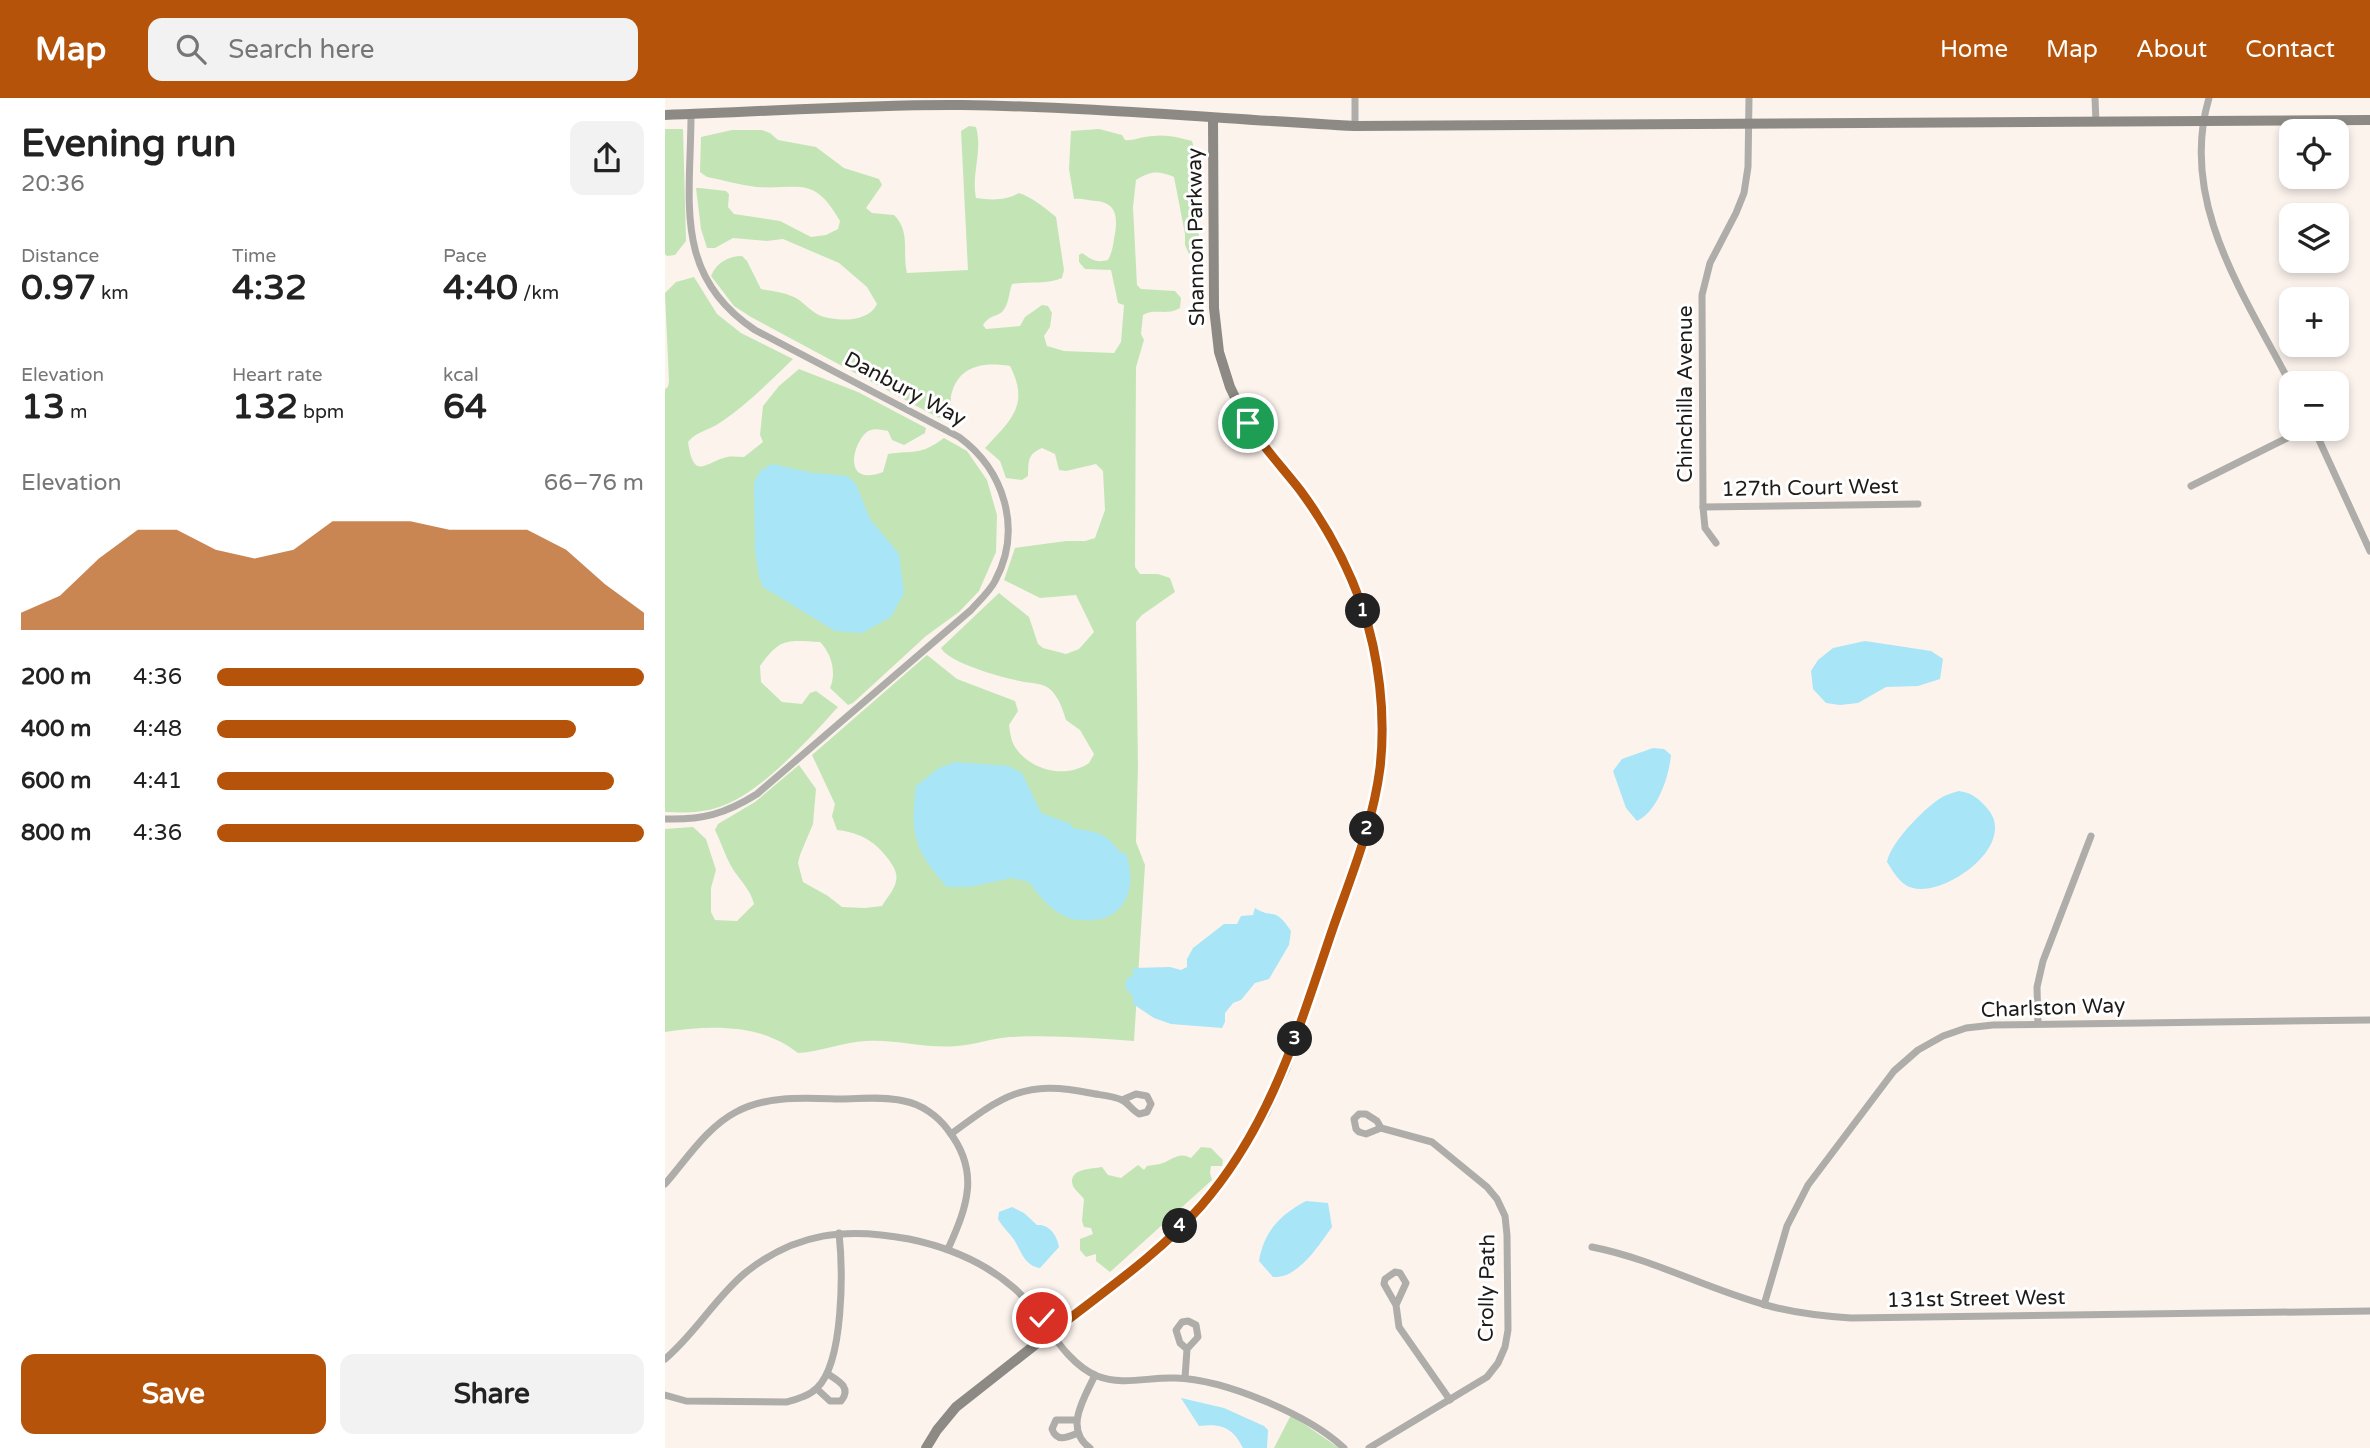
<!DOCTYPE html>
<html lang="en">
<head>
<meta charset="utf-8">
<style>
  :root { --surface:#fff; --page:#f2f2f2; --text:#222; --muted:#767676; --accent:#b45309 }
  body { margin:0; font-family:"Varela Round",sans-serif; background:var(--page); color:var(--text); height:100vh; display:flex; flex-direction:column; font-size:26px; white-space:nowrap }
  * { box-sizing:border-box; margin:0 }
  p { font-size:23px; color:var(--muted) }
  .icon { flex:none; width:38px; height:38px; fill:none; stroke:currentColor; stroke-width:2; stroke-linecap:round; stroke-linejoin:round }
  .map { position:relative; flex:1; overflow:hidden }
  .details { display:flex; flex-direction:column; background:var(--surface); width:665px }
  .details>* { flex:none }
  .controls { position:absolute; left:1614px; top:21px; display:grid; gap:14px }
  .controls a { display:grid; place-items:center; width:70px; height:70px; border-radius:14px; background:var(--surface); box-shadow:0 4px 10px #0003; font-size:35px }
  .pin { position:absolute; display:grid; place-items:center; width:60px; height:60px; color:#fff; margin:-30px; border:4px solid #fff; border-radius:50%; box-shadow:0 2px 7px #0007 }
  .km { position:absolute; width:35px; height:35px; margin:-18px; border-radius:50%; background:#222; color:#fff; font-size:19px; line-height:35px; text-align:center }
  .round { display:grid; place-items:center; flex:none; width:74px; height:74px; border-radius:14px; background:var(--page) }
  .summary { display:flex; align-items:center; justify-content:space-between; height:119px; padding:0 21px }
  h1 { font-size:38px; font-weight:800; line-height:52px }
  .stats { display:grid; grid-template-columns:repeat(3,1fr); gap:10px; height:119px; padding:7px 21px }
  .stats div { display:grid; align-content:center }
  .stats b { font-size:35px; font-weight:800 }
  .stats small { font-size:19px; font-weight:400 }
  .stats p { font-size:19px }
  .chart { height:196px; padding:14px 21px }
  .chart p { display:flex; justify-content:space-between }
  .chart svg { width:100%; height:126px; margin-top:7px; fill:var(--accent); opacity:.7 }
  .action { display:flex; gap:14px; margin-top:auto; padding:14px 21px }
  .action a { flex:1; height:80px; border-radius:14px; background:var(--accent); color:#fff; font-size:28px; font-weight:800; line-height:80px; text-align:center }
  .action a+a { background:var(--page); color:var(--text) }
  ul { padding:0 21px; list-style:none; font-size:23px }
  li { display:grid; grid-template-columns:112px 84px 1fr; align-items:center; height:52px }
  li i { height:18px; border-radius:9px; background:var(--accent) }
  header { display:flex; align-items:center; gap:42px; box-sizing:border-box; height:98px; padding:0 35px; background:var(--accent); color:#fff }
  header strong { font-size:33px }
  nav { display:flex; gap:38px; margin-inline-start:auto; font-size:24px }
  .search { width:490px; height:63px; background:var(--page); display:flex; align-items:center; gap:18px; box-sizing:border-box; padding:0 24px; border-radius:14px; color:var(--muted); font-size:26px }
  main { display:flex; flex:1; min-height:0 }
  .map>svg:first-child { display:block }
  .green { fill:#c3e5b6 }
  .water { fill:#a7e5f7 }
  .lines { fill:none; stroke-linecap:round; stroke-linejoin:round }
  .street { stroke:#afada9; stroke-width:7 }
  .secondary { stroke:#8d8a85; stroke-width:10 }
  .route-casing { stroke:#fff; stroke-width:14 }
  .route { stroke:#b45309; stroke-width:9 }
  .labels { text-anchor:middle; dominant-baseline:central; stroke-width:6; stroke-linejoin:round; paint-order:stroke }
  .street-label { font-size:21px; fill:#1d1a18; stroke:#fff }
</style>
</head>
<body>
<header>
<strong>Map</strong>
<div class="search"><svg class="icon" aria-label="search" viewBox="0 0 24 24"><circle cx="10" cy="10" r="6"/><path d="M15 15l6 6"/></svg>Search here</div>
<nav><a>Home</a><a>Map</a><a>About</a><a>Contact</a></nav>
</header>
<main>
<section class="details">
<div class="summary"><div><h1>Evening run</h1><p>20:36</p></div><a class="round"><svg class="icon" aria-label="share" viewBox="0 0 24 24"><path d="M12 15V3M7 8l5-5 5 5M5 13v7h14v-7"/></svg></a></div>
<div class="stats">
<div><p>Distance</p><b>0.97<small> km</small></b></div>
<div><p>Time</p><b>4:32</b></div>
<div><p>Pace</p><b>4:40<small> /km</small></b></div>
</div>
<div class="stats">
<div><p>Elevation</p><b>13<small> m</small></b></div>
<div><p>Heart rate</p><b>132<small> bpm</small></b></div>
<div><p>kcal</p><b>64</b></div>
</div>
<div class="chart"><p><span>Elevation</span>66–76 m</p>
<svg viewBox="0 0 160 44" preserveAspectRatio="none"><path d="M0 44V38L10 32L20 19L30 9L40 9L50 16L60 19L70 16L80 6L90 6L100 6L110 9L120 9L130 9L140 16L150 28L160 38V44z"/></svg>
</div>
<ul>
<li><b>200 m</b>4:36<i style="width:100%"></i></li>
<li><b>400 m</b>4:48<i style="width:84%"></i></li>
<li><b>600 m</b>4:41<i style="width:93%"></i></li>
<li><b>800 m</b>4:36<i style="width:100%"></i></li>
</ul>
<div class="action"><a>Save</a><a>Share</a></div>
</section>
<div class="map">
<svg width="1705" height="1350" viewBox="0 0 1705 1350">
  <rect width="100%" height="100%" fill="#fcf3ed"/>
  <g class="green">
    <path d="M304,28L311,29C318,53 306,76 311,100C325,102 341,103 354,95C367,99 380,110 391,119L399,172L397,180C381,187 364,183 347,186C344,194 344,207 337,214C329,220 326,216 318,227L321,231L355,228L360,219L377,207L383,208L387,215L385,229L379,238L382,248L399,253L449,255L456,244L459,207L453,205L446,172L420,171L414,164V157L417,155C427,162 431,165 443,162C447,155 448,148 449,141C453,121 453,105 431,103C423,103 417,100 409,101L404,71L406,33L434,31L457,37L460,42C470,43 478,38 488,38C500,36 516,40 527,43C538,79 530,114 535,150L532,158L524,156L520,147V136L509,79C493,72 485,73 471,82L468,109L472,187L476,191L510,193L516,200L515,210C503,218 490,210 478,217L476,236L479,242L471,269L470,469L475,476H493L505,480L510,494L477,517L471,524L473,669L471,744L480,767L469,943C428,940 386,937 345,939C327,940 310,947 292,948C262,951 231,941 201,943C177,944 156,954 133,955C96,925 44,927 0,934V731L28,729L41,741L51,772L46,790V814L50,822L72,823L89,806C85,790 74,782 66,768C60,757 56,744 50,732L53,726L90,704L134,667L151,691L148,726L135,757L133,765L138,784L163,798L177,809L200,810L217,808C221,801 230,791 231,783C233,775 228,768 224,762C210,743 196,735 172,732L167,718L170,706L147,657L262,557L292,581L350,603L353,613L344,627C345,634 346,643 350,649C366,673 401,681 424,665L429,656L415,632L401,622C398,612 394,600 386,592C378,584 366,586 355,583C338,580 284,565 276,550L334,495L364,519L373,546L378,550L401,556L414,551L429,534L411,497L375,500L339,482L350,450L401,443H420L430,440L440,412L438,373L431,366L401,373L394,372L390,356L377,350C362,357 364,362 363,378L357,382L341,380L335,363L320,350C346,322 365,307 345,268C319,264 293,267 286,298C285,305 288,314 290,321L286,323L272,319L86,219L69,208L46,178C51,165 63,158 77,158L82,163L96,191C107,193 118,194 129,199C139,204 146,214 156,218C174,224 204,224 212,206L202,189L174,165L118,141L102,143L68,140L50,150H42L36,131L31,90H35L61,93L64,96L63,109L69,116L115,123L146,139L161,137L173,131L175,123C148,76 135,92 91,89C75,87 58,82 42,79L35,74L36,39L67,32H97L105,35L113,42L151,49L179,70L214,81L217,87L201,110L207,115L229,117C246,134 237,154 242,175L303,172L296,33Z"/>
    <path d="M0,31H18L21,143L10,157L2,158L0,156Z"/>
    <path d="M29,179L52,216L76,235L128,261C105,283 83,306 56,324C45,332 32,333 23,344C29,384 40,364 62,359C67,358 73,359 79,359L98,344L95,337L98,308L114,288L134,271L193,294L261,330L260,335L239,347L227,342L223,333C218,332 211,330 206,332C191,335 172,391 218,374L223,356C248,352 255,358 279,340L302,353L322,382L332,417L331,454L314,493L294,514L261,538L188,605L183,607L165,590C172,574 166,555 155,544C121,542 115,540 95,568L96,584L117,604L137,606L145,595L151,593L173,609C145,640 94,697 54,709C37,715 18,715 0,714V291L3,289L4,283L0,195L11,184Z"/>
    <path d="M536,1049L546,1050L558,1062L557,1068H546L545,1075L547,1082L445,1174L431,1163V1156L421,1159L415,1152V1141L428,1136L426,1130L419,1129L417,1123L419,1101C416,1097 410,1092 408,1088C402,1070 427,1071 437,1069L443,1077L456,1080L473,1067L479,1072L482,1068C486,1067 491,1067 495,1066C508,1062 513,1053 526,1060Z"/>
    <path d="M626,1317L674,1350H609Z"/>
  </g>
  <g class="water">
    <path d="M107,366L148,375L182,378L191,386L205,421L234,456L239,495L226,519L197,535L170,533L98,489L94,479L90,452L89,385L95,373Z"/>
    <path d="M1200,543L1266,553L1278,561L1275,581L1253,588L1221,589L1193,605L1175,607L1161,605L1148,591L1146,573L1153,562L1168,550Z"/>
    <path d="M988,650L999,651L1006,657C1004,678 993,713 972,723L961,710L948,673L957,661Z"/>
    <path d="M290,664L343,668L357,675L376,715L406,726L407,730C435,735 438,733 456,755L460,754C474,787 461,825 420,822C415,822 409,822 404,820C387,814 374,798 364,784L347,780L304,789H282C249,753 245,735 251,688L274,670Z"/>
    <path d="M1294,693C1307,695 1313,700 1321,709C1356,745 1281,799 1248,790C1235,787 1228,773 1222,764C1226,744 1257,713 1274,701C1280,697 1287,695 1294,693Z"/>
    <path d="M590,810C608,822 609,807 626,833L624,847L604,881L590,885L576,902L568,905L560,915V924L557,930L506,926L489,920L468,906V899L460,889L462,880L468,878V870L505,869L516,872L522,869V861L528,850L559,826H572L576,818L588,817Z"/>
    <path d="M641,1103L663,1105L667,1129C654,1147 633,1181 608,1179L594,1163C599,1133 615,1117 641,1103Z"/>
    <path d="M347,1109L359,1115L372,1127C384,1126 392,1137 394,1149L375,1170C361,1168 357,1156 351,1145C347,1137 338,1130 333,1121L334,1114Z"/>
    <path d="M516,1300L559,1310L599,1328L603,1332L602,1350H578C568,1330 557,1325 534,1328Z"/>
  </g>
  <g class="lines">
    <g class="street">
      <path d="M690,0V28"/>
      <path d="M1430,0L1431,24"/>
      <path d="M1544,0C1513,104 1580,198 1626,287"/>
      <path d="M1649,331L1705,453"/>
      <path d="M1526,388L1640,331"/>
      <path d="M1038,409L1253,406"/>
      <path d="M1051,445L1040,430L1038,409L1037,197L1045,165L1071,115L1079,95L1083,69L1084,0"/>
      <path d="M0,721C38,722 60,716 92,696L306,512C314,503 325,493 330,483C358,431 339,372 294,339L90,232C7,177 26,102 26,16"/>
      <path d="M1373,926L1372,889L1378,863L1426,738"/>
      <path d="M286,1036C337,998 360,981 425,995C435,997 449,998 457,1002C463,1005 467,1012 474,1016L482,1014L486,1006L482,998L471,996L457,1002"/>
      <path d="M0,1086C21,1062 42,1029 71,1014C103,997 139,1000 175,1001C195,1001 219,998 239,1003C256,1006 273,1018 283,1032C315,1073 303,1107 283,1151"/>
      <path d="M927,1149C988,1161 1042,1191 1101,1207C1129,1215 1157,1218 1186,1220L1705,1213"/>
      <path d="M731,1207L719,1186L720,1181L730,1174L735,1175L741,1185L731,1207L734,1229L785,1302"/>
      <path d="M1099,1207L1122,1128L1143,1087L1229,973L1253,952L1278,938L1301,930L1328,927L1705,922"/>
      <path d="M0,1261C30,1236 50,1200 80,1175C131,1134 182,1129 244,1141C283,1149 319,1164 349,1190C378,1215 396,1263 432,1278C458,1288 483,1279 510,1280C559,1281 644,1317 679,1350"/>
      <path d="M520,1280L522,1251L533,1239L531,1227L523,1223L517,1224L511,1232L515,1245L522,1251"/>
      <path d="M152,1291L165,1303H176C187,1290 174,1283 163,1276"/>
      <path d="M0,1297L21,1303L122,1304C132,1301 144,1298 152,1290C179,1264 178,1172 174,1135"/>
      <path d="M411,1322H391L387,1331C392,1345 403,1339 413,1335"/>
      <path d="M425,1350C398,1331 420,1299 430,1277"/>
      <path d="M704,1350L822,1279L833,1265L840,1249L843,1232L842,1137L840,1118L832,1101L822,1089L767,1044L716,1030L701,1036L694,1034L691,1031L689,1021L694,1016H701L712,1023L716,1030"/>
    </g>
    <g class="secondary">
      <path d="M0,17C99,14 199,6 297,7C429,9 559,21 690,28L1705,22"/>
      <path d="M261,1350L272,1332L291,1309L497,1147L536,1108L571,1063L600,1015L620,971L706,722L715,669L717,615L711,562L698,510L680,466L657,424L634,392L596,346L579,318L565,289L554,254L549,210L548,21"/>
    </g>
  </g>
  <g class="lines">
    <defs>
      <path id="route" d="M377,1220L387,1234C438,1194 494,1156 536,1108C607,1027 635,926 669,827C687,776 708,725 715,670C721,617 714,558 697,508C682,466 661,427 635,392C617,369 598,349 583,325"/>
    </defs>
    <use href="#route" class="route-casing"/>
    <use href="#route" class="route"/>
  </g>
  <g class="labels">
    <g class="street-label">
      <text transform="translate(531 139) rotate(-91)">Shannon Parkway</text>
      <text transform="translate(240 291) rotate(28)">Danbury Way</text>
      <text transform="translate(1020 296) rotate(-90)">Chinchilla Avenue</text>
      <text transform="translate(1145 390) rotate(-1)">127th Court West</text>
      <text transform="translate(1388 910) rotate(-2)">Charlston Way</text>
      <text transform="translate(822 1190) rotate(-89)">Crolly Path</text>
      <text transform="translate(1311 1201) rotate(-1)">131st Street West</text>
    </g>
  </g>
</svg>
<div class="controls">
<a><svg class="icon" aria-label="locate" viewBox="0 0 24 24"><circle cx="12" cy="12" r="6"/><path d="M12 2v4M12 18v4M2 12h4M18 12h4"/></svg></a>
<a><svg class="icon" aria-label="layers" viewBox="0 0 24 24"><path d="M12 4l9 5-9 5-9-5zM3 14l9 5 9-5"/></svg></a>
<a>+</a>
<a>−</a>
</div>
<div class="pin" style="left:583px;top:325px;background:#1e9e55"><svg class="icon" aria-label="arrive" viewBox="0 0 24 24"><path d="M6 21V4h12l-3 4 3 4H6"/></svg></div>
<div class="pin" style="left:377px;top:1220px;background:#d93025"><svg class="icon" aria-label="check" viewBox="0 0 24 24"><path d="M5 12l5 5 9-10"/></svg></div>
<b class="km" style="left:698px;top:513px">1</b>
<b class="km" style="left:702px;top:731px">2</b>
<b class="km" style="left:630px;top:941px">3</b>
<b class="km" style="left:515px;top:1128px">4</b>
</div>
</main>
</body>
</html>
